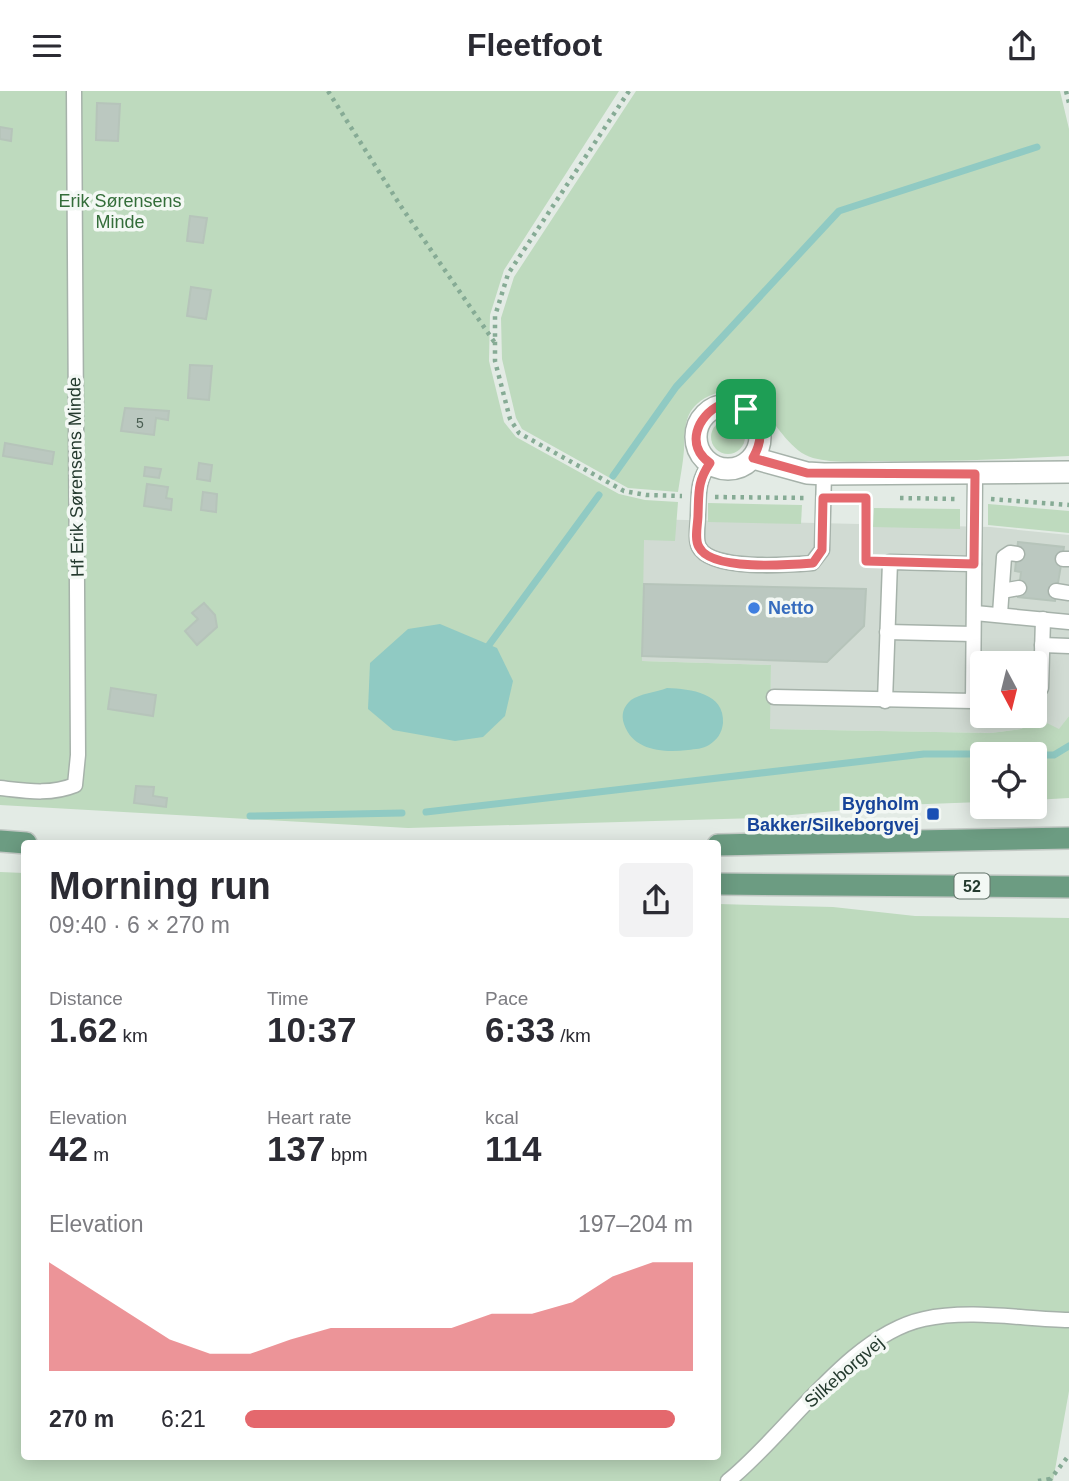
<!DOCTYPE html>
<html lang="en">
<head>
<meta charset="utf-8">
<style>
  :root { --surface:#fff; --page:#f2f2f3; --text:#2b2b33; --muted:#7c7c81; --accent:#e4686d }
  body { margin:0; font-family:Arial,sans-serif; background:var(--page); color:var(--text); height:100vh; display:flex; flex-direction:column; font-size:26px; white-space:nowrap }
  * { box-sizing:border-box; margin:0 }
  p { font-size:23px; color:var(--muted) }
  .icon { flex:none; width:38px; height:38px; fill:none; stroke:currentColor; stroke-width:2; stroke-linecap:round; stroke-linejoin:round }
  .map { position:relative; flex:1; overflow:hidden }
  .drawer { position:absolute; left:21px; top:749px; width:700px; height:620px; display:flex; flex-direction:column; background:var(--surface); border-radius:7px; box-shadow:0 4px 18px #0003 }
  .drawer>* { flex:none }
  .needle { width:46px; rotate:173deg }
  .buttons { position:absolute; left:970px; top:560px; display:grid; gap:14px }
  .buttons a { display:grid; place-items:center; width:77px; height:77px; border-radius:7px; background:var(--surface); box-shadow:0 4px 18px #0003; font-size:35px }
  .pin { position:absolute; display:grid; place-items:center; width:60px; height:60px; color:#fff; margin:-30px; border-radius:14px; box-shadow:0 4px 10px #0006 }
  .round { display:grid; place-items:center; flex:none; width:74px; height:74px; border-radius:7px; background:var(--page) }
  .overview { display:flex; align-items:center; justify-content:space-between; height:119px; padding:0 28px }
  h1 { font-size:38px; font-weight:700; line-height:52px }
  .metrics { display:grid; grid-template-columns:repeat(3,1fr); gap:10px; height:119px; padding:7px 28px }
  .metrics div { display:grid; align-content:center }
  .metrics b { font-size:35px; font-weight:700 }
  .metrics small { font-size:19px; font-weight:400 }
  .metrics p { font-size:19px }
  .chart { height:196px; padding:14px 28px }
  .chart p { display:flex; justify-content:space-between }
  .chart svg { width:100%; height:126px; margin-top:7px; fill:var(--accent); opacity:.7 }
  ul { padding:0 28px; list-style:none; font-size:23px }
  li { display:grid; grid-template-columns:112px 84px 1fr; align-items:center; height:52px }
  li i { height:18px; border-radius:9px; background:var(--accent) }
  header { display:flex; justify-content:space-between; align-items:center; height:91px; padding:0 28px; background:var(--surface); font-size:32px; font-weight:700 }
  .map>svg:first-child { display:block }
  .built { fill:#d1dbd3; fill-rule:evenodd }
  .green { fill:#bedabe }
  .water { fill:#90cac3 }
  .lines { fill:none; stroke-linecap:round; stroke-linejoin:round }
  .stream { stroke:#90cac3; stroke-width:7 }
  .building { fill:#bbc8c0; stroke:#b6c4ba; stroke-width:2 }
  .service-casing { stroke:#a6b2aa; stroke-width:17 }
  .minor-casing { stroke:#a6b2aa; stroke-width:24 }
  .primary-casing { stroke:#c2c8c4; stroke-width:24 }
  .path { stroke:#86ab95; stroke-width:4.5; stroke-dasharray:3.5 5; stroke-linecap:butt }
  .service { stroke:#fff; stroke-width:14 }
  .minor { stroke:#fff; stroke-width:21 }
  .primary { stroke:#6c9c82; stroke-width:21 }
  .route-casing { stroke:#fff; stroke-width:14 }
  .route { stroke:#e4686d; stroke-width:9 }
  .shop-dot { fill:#3f7fe0; stroke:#f3f8f4; stroke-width:2.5 }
  .transit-dot { fill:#1a4fb4; stroke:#f3f8f4; stroke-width:2.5 }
  .labels { text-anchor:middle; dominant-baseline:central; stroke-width:7; stroke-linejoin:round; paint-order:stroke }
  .number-label { font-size:14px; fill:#4a5e52 }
  .shield { fill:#f3f8f4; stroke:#627369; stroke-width:2 }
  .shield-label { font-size:16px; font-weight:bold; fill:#243a2e }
  .park-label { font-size:18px; fill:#336d39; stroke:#f3f8f4 }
  .street-label { font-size:18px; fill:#243a2e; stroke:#f3f8f4 }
  .shop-label { font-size:18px; font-weight:bold; fill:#366cbe; stroke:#f3f8f4; text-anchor:start }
  .transit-label { font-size:18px; font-weight:bold; fill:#164399; stroke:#f3f8f4; text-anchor:end }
</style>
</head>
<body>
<header><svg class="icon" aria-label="menu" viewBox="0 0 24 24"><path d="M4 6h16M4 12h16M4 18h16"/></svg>Fleetfoot<svg class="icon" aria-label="share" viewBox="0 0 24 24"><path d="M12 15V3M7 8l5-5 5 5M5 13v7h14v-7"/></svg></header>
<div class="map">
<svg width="1069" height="1390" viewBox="0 0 1069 1390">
  <rect width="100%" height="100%" fill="#e3ebe5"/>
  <path class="built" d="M642,428L990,436L1069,444V625L1059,639L1039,628L1021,638L991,642L769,638L771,574L642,570ZM982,572H1034V625H982Z"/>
  <g class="green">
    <path d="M0,0H619L504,179L490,224L489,270L504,331L516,346L619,403L645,409L678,411L675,450L644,449L642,570L771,574L770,638L991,642L1021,638L1039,628L1059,638L1069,625V707L1034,709V663H982V711L900,714L758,727L408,737L0,714Z"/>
    <path d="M636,0H1060L1069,38V365C1007,368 945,371 882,370C860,370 835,373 813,367C773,356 762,279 709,305C684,317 685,335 684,359C683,373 680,387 678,401L628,397L522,338L516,327L502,268L501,227L514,186Z"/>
    <circle cx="728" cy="346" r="17"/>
    <path d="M708,412L802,414L801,433L708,431Z"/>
    <path d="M988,413L1069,420V442L988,434Z"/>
    <path d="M874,417L960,418V438L873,436Z"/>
    <path d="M0,781L24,782V1365H718V813L833,816L915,825L1069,827V1300L1053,1390H0Z"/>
  </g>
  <g class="water">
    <path d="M440,533L497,557L513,590L505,625L483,646L455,650L393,639L368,618L370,572L408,538Z"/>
    <path d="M667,597C691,598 725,602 723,632C722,642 717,649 709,654C703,658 695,658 688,659C664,662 633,660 624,633C621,624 623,616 631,609C639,603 657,601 667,597Z"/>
  </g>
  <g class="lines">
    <g class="stream">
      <path d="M613,385L676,296L839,120L1037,56"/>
      <path d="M489,554L599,404"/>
      <path d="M1034,664H1054L1069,655"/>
      <path d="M426,721L924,663H982"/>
      <path d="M250,725L402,722"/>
    </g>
  </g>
  <g class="building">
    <path d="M97,12L120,13L118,50L96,49Z"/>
    <path d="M0,36L12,38L11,50L0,48Z"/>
    <path d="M190,125L207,127L203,152L187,150Z"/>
    <path d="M191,196L211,199L206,228L187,225Z"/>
    <path d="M190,274L212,275L209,309L188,307Z"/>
    <path d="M125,317L169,320L168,329L156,327L154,344L121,340Z"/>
    <path d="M5,352L54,361L52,373L3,365Z"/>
    <path d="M199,372L212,374L210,390L197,388Z"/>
    <path d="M145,376L161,378L159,387L144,385Z"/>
    <path d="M147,393L168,396L166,407L172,408L171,419L144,415Z"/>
    <path d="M203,401L217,403L216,421L201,419Z"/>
    <path d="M1018,451L1064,456L1055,510L1018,506L1021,481L1015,480Z"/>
    <path d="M644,493L866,498L864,535L827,571L642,565Z"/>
    <path d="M204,512L215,524L217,536L197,554L185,540L198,528L192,522Z"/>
    <rect x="1001" y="565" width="24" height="7"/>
    <path d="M111,597L156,604L153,625L108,618Z"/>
    <path d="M136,695L154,696L153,705L167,707L166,716L134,712Z"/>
  </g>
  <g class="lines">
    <defs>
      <g id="service">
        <path d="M710,372C697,391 699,402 698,424C698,433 695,448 699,456C711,480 788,474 812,472L822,459L824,383"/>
        <path d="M1063,468H1069"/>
        <path d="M1002,500L1019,497"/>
        <path d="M1056,500L1069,502"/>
        <path d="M975,522L1069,531"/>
        <path d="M1000,523L1004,466L1010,462L1017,463"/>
        <path d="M887,541L973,543"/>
        <path d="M1042,554L1069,555"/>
        <path d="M774,606L973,610L975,383"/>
        <path d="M1034,608L1041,597L1043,528"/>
        <path d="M885,610L890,471L974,473"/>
        <path d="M0,697C27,700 50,704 75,694L78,664L74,0"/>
        <path d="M728,1390C787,1343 849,1244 924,1228C969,1218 1023,1228 1069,1229"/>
      </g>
      <g id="minor">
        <circle cx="728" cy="346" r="32"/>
        <path d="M753,367L807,382L824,383L1069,381"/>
      </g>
      <g id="primary">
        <path d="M0,750L26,752"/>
        <path d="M718,754L1069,747"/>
        <path d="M718,793L1069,796"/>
      </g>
    </defs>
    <use href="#service" class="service-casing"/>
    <use href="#minor" class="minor-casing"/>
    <use href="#primary" class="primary-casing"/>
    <g class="path">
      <path d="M328,0L400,114L495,252"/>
      <path d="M629,0L508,183L495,225V270L510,328L519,342L624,400L646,404L682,405"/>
      <path d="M1066,0L1069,12"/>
      <path d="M715,406L808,407"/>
      <path d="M866,407V470L875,471"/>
      <path d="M900,407L958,408"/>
      <path d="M991,408L1069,414"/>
      <path d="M1038,1390L1050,1388"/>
      <path d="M1049,1390L1069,1364"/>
    </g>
    <use href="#service" class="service"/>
    <use href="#minor" class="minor"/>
    <use href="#primary" class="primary"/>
  </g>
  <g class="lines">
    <defs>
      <path id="route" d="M720,314C754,313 770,336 753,367L807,382L975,383L974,473L866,470V407H823L822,459L813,472C788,474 711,480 699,456C694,448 698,433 698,424C699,402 697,391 710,372C685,355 697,325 720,314Z"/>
    </defs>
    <use href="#route" class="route-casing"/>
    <use href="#route" class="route"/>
  </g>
  <circle class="shop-dot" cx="754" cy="517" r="7"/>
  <rect class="transit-dot" x="926" y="716" width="14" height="14" rx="3.5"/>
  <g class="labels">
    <g class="number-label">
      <text x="140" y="332">5</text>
    </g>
    <rect class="shield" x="954.5" y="782.5" width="35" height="25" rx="5"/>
    <g class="shield-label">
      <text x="972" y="795">52</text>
    </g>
    <g class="park-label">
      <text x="120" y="110">Erik Sørensens<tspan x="120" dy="21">Minde</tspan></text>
    </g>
    <g class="street-label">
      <text transform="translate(76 386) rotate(-91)">Hf Erik Sørensens Minde</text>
      <text transform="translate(844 1281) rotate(-41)">Silkeborgvej</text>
    </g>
    <g class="shop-label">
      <text x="768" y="517">Netto</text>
    </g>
    <g class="transit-label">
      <text x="919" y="713">Bygholm<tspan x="919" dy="21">Bakker/Silkeborgvej</tspan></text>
    </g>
  </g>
</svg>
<div class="buttons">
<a><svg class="needle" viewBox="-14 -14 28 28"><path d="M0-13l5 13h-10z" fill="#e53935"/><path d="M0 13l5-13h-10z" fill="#7c7c81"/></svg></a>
<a><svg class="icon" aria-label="locate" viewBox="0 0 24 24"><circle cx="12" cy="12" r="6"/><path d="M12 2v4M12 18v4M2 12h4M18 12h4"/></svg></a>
</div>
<div class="pin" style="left:746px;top:318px;background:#1e9e55"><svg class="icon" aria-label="arrive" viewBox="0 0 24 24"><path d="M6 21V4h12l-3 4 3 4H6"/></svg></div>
<section class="drawer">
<div class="overview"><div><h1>Morning run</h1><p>09:40 · 6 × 270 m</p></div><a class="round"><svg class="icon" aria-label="share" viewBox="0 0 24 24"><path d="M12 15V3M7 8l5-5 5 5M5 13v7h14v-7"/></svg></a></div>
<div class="metrics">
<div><p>Distance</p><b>1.62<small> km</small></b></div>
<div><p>Time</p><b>10:37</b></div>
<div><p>Pace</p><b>6:33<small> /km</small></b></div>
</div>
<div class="metrics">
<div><p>Elevation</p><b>42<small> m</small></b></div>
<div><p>Heart rate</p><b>137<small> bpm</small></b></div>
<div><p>kcal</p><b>114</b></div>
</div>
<div class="chart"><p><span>Elevation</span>197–204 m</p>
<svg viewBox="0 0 160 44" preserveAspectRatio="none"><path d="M0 44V6L10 15L20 24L30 33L40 38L50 38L60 33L70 29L80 29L90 29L100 29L110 24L120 24L130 20L140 11L150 6L160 6V44z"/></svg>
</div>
<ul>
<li><b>270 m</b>6:21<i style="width:96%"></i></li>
</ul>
</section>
</div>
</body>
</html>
